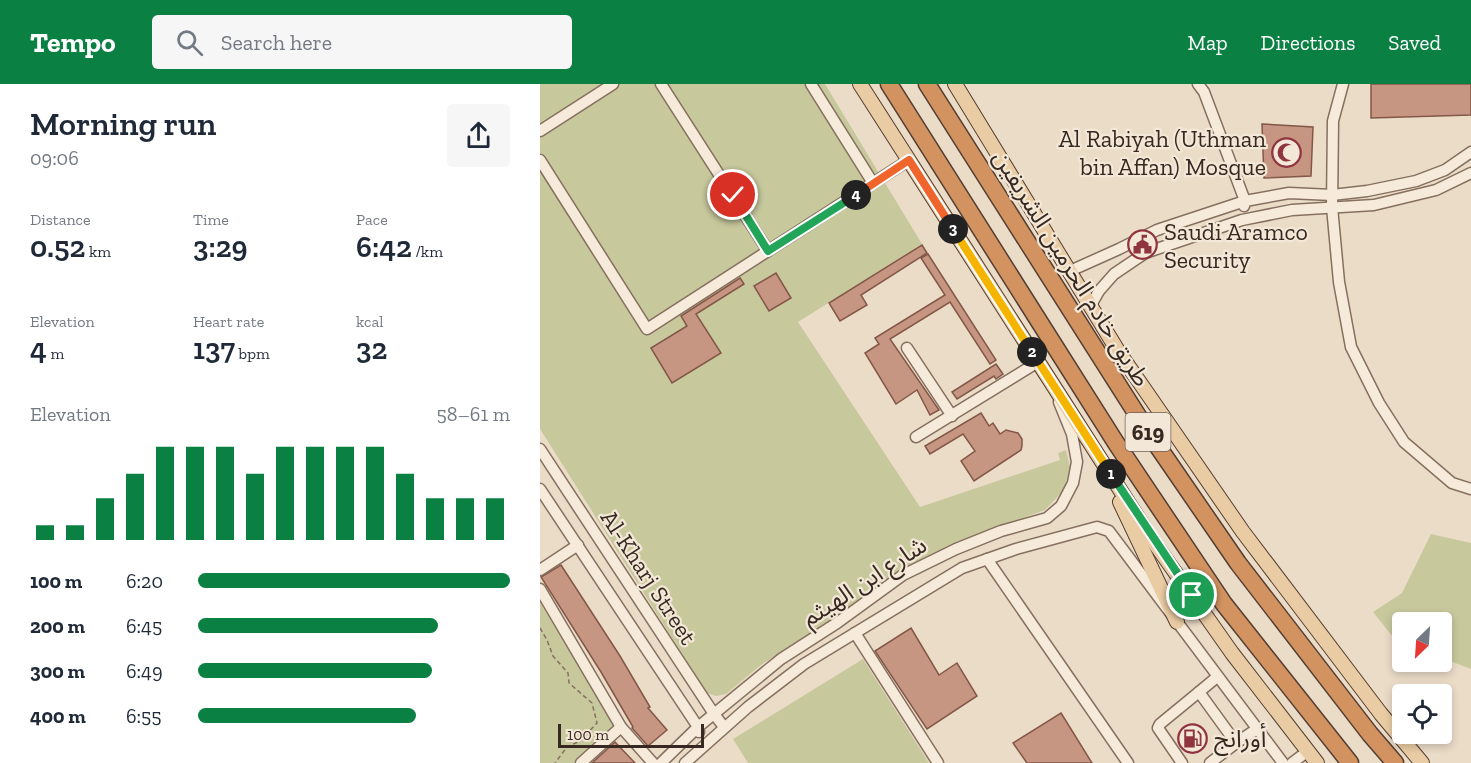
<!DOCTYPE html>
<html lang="en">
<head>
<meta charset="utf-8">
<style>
  :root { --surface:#fff; --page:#f6f6f7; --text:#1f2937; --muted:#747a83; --accent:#0b8043 }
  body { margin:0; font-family:"Zilla Slab","Noto Sans Arabic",serif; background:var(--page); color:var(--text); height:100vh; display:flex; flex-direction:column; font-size:22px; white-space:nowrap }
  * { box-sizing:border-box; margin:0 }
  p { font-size:20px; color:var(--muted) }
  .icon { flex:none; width:33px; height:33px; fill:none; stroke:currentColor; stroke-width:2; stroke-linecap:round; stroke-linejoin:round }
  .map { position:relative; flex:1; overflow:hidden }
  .drawer { display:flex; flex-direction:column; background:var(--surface); width:540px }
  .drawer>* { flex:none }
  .needle { width:39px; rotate:205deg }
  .buttons { position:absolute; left:852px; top:528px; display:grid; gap:12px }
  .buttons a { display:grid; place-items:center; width:60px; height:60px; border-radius:6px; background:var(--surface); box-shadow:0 3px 9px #0003; font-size:30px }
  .scale { position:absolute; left:18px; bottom:15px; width:146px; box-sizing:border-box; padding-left:6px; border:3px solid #372921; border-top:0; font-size:16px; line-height:21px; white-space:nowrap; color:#372921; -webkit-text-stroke:4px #f3e8d7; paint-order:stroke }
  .pin { position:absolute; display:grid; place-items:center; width:51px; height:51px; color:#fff; margin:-26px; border:3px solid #fff; border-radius:50%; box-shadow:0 2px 6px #0007 }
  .km { position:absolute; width:30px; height:30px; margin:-15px; border-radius:50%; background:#222; color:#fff; font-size:16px; line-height:30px; text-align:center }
  .round { display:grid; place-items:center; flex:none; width:63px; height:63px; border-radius:6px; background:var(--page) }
  .head { display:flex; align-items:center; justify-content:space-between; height:102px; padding:0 30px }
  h1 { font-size:33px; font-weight:600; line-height:45px }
  .figures { display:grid; grid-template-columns:repeat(3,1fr); gap:9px; height:102px; padding:6px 30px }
  .figures div { display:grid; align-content:center }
  .figures b { font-size:30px; font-weight:600 }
  .figures small { font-size:16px; font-weight:400 }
  .figures p { font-size:16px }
  .chart { height:168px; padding:12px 30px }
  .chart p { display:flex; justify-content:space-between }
  .chart svg { width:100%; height:108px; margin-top:6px; stroke:var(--accent); stroke-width:6 }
  ul { padding:0 30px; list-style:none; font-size:20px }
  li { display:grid; grid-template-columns:96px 72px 1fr; align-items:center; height:45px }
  li i { height:15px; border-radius:8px; background:var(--accent) }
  header { display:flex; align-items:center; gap:36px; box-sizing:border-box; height:84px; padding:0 30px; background:var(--accent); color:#fff }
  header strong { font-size:28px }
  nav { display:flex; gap:33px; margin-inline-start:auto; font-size:21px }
  .search { width:420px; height:54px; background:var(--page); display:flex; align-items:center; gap:15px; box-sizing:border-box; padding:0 21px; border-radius:6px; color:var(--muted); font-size:22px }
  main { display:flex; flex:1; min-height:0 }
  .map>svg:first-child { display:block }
  .green { fill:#c8c89d }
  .building { fill:#c69682; stroke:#835747; stroke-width:1.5 }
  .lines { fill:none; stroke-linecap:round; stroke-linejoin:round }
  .minor-casing { stroke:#866f5f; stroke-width:13 }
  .major-casing { stroke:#543e32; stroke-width:16 }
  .highway-casing { stroke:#543e32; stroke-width:19 }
  .path { stroke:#866f5f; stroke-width:1.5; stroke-dasharray:4.5 3; stroke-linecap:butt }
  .minor { stroke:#f6ebdb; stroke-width:10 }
  .major { stroke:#eacca4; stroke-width:14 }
  .highway { stroke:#d29361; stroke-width:16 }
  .split-1-casing { stroke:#fff; stroke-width:12 }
  .split-2-casing { stroke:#fff; stroke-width:12 }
  .split-3-casing { stroke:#fff; stroke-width:12 }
  .split-4-casing { stroke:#fff; stroke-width:12 }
  .split-5-casing { stroke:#fff; stroke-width:12 }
  .split-1 { stroke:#22a559; stroke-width:8 }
  .split-2 { stroke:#f5b400; stroke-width:8 }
  .split-3 { stroke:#f5b400; stroke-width:8 }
  .split-4 { stroke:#f0652b; stroke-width:8 }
  .split-5 { stroke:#22a559; stroke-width:8 }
  .labels { text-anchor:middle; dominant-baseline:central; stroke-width:4.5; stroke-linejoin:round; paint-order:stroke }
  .shield { fill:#f3e8d7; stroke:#6f6258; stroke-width:1.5 }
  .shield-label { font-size:22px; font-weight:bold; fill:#372921 }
  .poi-label { font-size:24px; fill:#372921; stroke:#f3e8d7; text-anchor:start }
  .street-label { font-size:24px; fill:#372921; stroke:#f3e8d7 }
</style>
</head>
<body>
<header>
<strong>Tempo</strong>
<div class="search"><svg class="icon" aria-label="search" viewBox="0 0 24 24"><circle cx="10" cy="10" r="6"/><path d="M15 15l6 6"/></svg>Search here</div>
<nav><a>Map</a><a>Directions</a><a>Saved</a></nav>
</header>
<main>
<section class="drawer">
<div class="head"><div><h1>Morning run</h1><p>09:06</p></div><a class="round"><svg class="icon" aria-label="share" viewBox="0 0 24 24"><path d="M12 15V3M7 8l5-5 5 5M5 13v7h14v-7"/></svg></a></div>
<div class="figures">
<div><p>Distance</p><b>0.52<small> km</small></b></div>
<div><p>Time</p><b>3:29</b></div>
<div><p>Pace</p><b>6:42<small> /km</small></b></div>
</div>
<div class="figures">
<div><p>Elevation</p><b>4<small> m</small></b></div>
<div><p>Heart rate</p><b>137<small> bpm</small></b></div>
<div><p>kcal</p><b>32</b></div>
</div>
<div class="chart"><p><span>Elevation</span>58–61 m</p>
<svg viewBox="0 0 160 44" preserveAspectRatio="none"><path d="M5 44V38M15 44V38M25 44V27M35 44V17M45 44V6M55 44V6M65 44V6M75 44V17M85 44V6M95 44V6M105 44V6M115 44V6M125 44V17M135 44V27M145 44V27M155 44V27"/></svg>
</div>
<ul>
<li><b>100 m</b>6:20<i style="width:100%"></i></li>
<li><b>200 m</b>6:45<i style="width:77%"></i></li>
<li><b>300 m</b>6:49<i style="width:75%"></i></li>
<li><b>400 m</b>6:55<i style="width:70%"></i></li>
</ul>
</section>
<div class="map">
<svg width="931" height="679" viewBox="0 0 931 679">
  <rect width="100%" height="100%" fill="#ebdcc8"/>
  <g class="green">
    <path d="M0,0H285L382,160L258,238L380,423L520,376L518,369L526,366L530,383L524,406L505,426L422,456L374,482L221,581L186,610L176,612L167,609L0,345Z"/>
    <path d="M891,450L931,459V585L902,574V538H862V560L857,558L833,528L862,509Z"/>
    <path d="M0,513L75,641L35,679H0Z"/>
    <path d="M323,575L389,679H208L193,655Z"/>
  </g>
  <g class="building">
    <path d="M831,0H931V31L831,34Z"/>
    <path d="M722,40L773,43L771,92L724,94Z"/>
    <path d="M382,161L387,169L321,211L327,221L300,237L289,219Z"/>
    <path d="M388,170L456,276L450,280L410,218L350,255L399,326L390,331L377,306L356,320L325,269L339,260L335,254L405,211L381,174Z"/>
    <path d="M236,189L251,214L229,227L214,202Z"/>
    <path d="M200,194L204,200L156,230L181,269L132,299L111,264L147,242L141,232Z"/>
    <path d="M456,280L463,290L456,295L454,292L417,315L412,308Z"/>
    <path d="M441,329L449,342L453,339L460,350L466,346L478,349L482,355V362L481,366L434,397L421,377L435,367L423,350L390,370L385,362Z"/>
    <path d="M21,481L80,572L110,623L108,624L127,646L108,662L92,644L93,643L61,588L1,493Z"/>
    <path d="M371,544L399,591L417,579L437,612L387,645L335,567Z"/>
    <path d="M521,629L552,679H487L473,659Z"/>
    <path d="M75,658L95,679H52Z"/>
  </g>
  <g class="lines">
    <defs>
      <g id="minor">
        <path d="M121,0L228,167"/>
        <path d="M271,0L333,99"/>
        <path d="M658,0L664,8L705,117L704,122"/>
        <path d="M803,0L793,37L792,123L799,198L811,263L839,319L864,358L912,399L931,405"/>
        <path d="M0,47L73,0"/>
        <path d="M0,76L107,245L369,76"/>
        <path d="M530,187L579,165L617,146L705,117L749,109L792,111L827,107L876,97L905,86L931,68"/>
        <path d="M551,221L559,207L574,190L605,169L702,136L752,126L834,121L896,106L931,89"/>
        <path d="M367,264L412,332"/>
        <path d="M376,353L498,278"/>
        <path d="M0,365L174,630L184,643"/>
        <path d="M0,405L158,643L159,648"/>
        <path d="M447,475L588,679"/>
        <path d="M0,486L38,461"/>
        <path d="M0,505L81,643L113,679"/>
        <path d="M315,549L398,679"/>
        <path d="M677,593L659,608L696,659L717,645"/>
        <path d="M41,679L81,643"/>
        <path d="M121,679L158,643L241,575L297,539L363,491L416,465L461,447L507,434L521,422L533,399L537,378L532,350L519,318"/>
        <path d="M145,679L208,623L264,580L422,484L476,465L557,443L569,447L743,679"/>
        <path d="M642,679L618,644L620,640L659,608"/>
        <path d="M670,679L696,659"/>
        <path d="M752,679L768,667"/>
      </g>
      <g id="major">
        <path d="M320,0L611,454L692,569L777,679"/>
        <path d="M415,0L578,267L703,448L841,630L882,679"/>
        <path d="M580,418L637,538"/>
      </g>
      <g id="highway">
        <path d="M349,0L576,359L684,520L810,679"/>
        <path d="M387,0L610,351L698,479L830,650L855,679"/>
      </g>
    </defs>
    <use href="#minor" class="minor-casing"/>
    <use href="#major" class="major-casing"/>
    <use href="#highway" class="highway-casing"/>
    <path class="path" d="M0,544L7,556L13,572L28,589L29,599L52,619L57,639L40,657L27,663L15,679"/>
    <use href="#minor" class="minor"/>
    <use href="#major" class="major"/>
    <use href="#highway" class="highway"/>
  </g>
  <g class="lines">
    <defs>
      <path id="split-1" d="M571,390L652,511"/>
      <path id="split-2" d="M492,268L571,390"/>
      <path id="split-3" d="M413,145L492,268"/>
      <path id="split-4" d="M316,111L369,76L413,145"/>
      <path id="split-5" d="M193,111L228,167L316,111"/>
    </defs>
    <use href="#split-1" class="split-1-casing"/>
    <use href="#split-2" class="split-2-casing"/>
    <use href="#split-3" class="split-3-casing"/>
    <use href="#split-4" class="split-4-casing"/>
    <use href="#split-5" class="split-5-casing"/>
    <use href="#split-1" class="split-1"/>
    <use href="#split-2" class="split-2"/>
    <use href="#split-3" class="split-3"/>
    <use href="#split-4" class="split-4"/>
    <use href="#split-5" class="split-5"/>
  </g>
  <defs>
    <symbol id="mosque-ring" viewBox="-11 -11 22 22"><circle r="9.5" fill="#f3e8d7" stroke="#903440" stroke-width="1.5"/><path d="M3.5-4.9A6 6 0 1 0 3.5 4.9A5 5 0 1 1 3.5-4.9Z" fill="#903440"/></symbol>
    <symbol id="civic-ring" viewBox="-11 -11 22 22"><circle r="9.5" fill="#f3e8d7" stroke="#903440" stroke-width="1.5"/><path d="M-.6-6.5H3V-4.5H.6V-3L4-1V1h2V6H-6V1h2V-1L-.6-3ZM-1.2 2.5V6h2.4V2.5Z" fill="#903440"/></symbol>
    <symbol id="fuel-ring" viewBox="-11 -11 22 22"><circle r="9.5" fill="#f3e8d7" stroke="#903440" stroke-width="1.5"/><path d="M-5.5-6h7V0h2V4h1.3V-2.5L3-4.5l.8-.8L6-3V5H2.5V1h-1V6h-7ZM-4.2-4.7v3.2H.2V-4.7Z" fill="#903440"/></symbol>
  </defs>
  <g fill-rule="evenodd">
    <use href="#mosque-ring" x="730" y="52" width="33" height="33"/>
    <use href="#civic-ring" x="586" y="144" width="33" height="33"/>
    <use href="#fuel-ring" x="636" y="638" width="33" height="33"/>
  </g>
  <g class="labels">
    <rect class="shield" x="585.5" y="329" width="45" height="38" rx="4.5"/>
    <g class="shield-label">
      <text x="608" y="348">619</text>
    </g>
    <g class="poi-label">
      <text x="726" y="54" text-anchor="end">Al Rabiyah (Uthman<tspan x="726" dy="28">bin Affan) Mosque</tspan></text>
      <text x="624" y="147">Saudi Aramco<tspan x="624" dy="28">Security</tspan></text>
      <text x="674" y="654">أورانج</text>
    </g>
    <g class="street-label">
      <text transform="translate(532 184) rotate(58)">طريق خادم الحرمين الشريفين</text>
      <text transform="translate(109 493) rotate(57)">Al-Kharj Street</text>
      <text transform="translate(324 497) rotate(-33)">شارع ابن الهيثم</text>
    </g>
  </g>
</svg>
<div class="buttons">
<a><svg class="needle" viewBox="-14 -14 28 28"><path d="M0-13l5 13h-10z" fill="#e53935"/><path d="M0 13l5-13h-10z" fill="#747a83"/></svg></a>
<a><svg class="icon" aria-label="locate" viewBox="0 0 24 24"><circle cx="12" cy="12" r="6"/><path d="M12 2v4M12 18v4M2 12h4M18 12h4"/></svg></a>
</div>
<div class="scale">100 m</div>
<div class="pin" style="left:652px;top:511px;background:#1e9e55"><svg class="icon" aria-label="arrive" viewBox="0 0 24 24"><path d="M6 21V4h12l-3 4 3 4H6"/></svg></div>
<div class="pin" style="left:193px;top:111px;background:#d93025"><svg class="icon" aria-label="check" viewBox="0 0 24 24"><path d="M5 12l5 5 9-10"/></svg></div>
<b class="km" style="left:571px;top:390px">1</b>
<b class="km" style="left:492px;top:268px">2</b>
<b class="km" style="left:413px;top:145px">3</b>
<b class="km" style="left:316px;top:111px">4</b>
</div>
</main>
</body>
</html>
